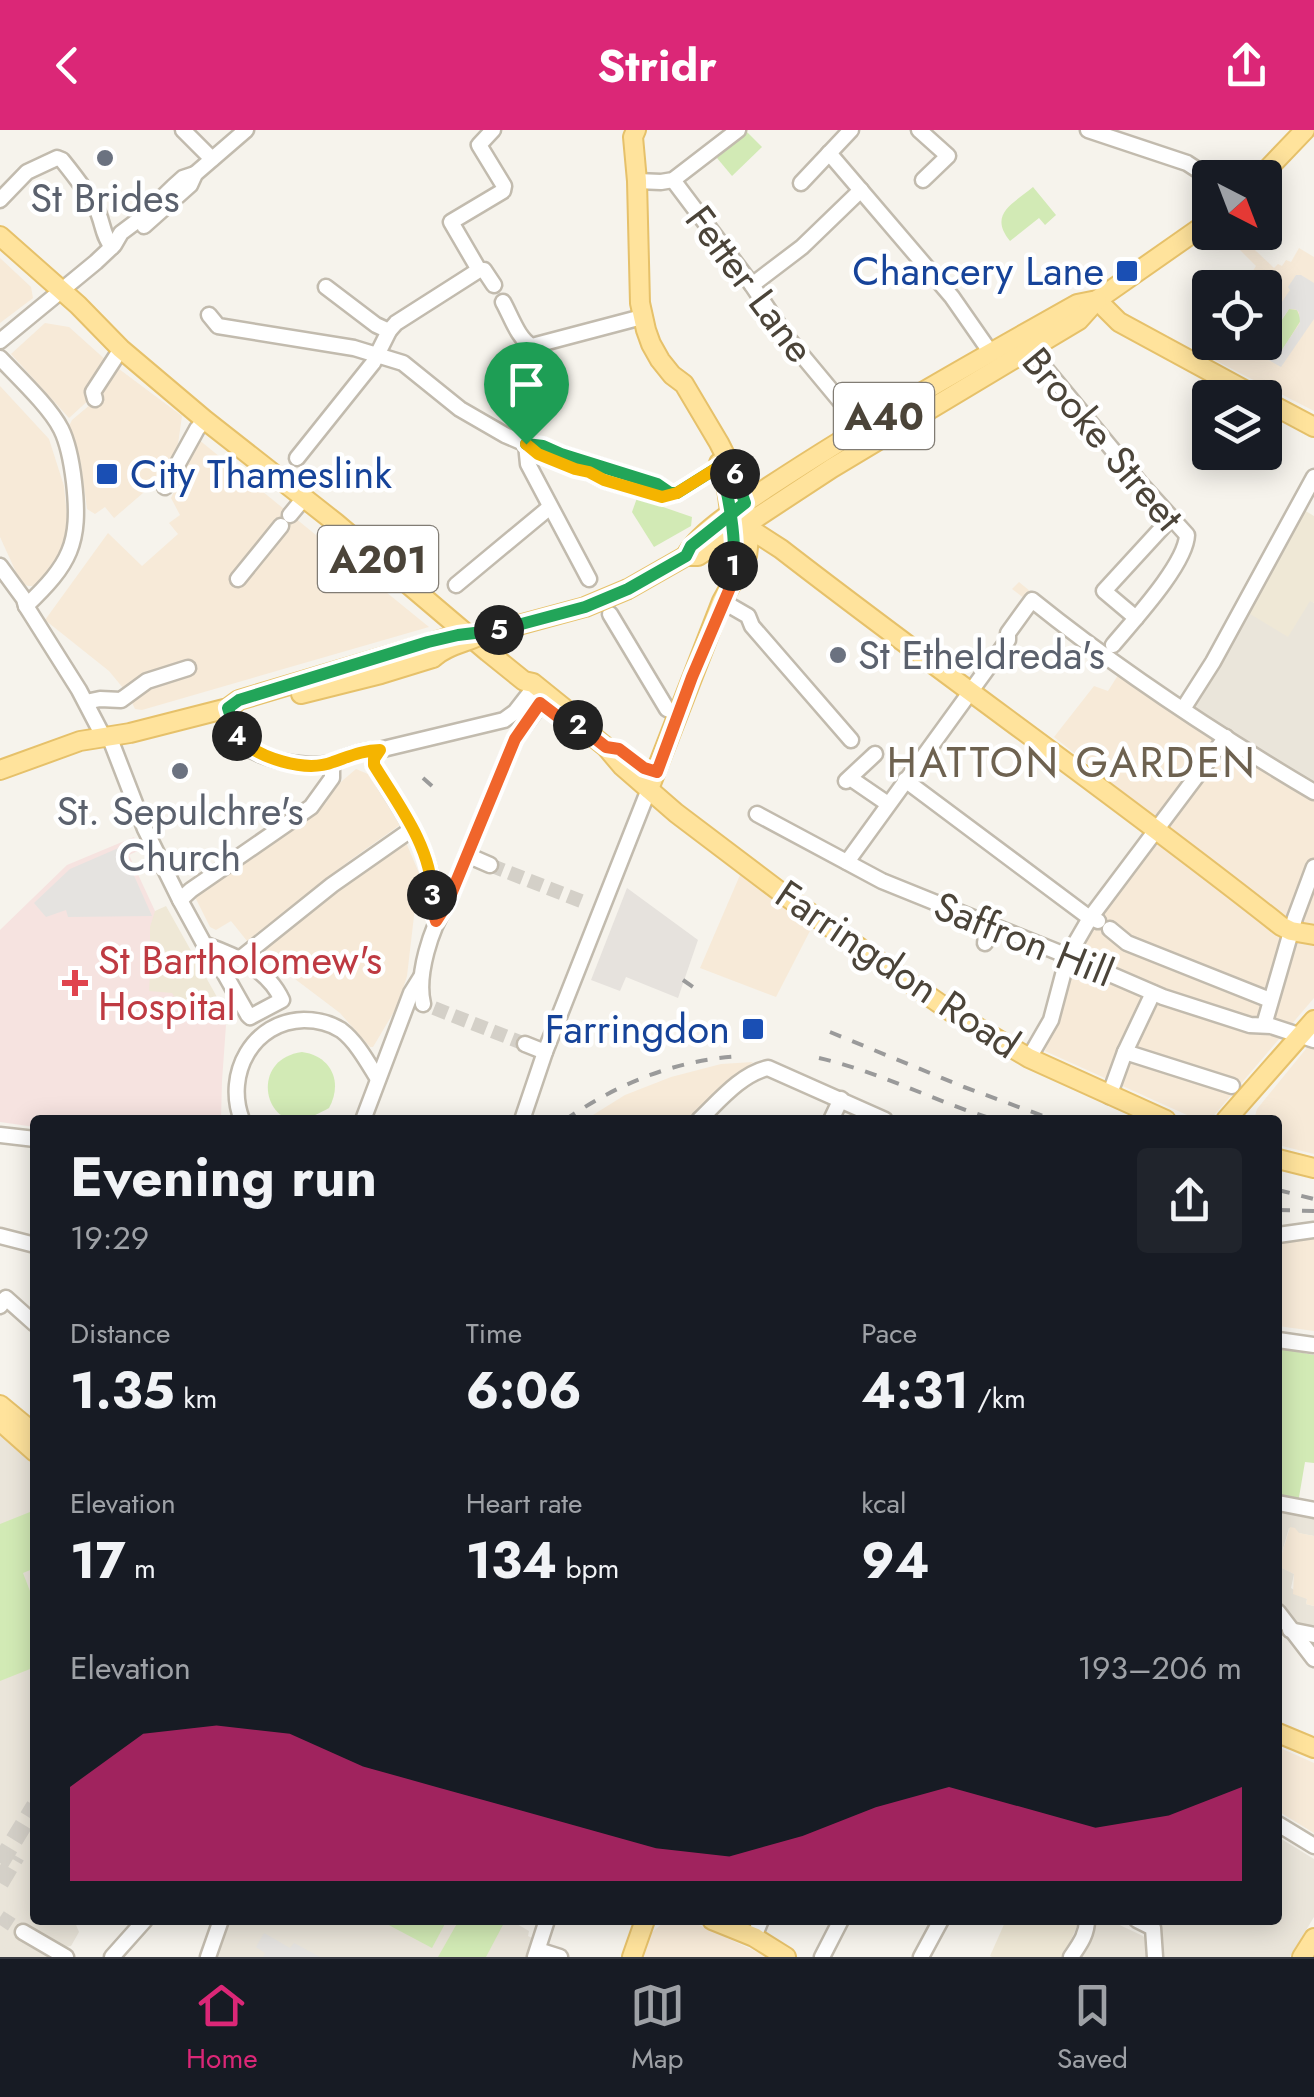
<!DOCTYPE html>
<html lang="en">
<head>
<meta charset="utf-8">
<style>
  :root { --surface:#171b24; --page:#20242c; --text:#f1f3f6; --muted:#9ea1a6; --line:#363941; --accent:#db2777 }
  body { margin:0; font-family:Jost,sans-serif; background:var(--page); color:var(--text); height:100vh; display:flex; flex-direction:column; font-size:38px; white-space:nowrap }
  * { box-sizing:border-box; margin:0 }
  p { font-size:32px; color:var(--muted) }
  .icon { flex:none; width:55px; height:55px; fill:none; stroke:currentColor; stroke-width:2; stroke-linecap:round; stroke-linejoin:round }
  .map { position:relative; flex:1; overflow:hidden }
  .details { position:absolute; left:30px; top:985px; width:1252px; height:810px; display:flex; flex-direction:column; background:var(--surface); border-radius:10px; box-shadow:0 5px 25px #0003 }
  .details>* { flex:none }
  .needle { width:65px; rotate:138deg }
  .fabs { position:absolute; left:1192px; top:30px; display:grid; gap:20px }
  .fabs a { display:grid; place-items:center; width:90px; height:90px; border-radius:10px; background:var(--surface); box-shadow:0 5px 25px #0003; font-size:50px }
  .pin { position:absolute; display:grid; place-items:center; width:85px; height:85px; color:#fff; margin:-102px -42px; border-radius:50% 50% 50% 0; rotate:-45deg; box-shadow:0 0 10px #0007 }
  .pin .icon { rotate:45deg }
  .km { position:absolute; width:50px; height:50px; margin:-25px; border-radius:50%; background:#222; color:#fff; font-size:28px; line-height:50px; text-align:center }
  .round { display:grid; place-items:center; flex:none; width:105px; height:105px; border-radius:10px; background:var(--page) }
  .head { display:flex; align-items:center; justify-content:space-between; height:170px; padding:0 40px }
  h1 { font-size:55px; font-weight:700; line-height:75px }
  .stats { display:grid; grid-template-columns:repeat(3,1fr); gap:15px; height:170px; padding:10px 40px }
  .stats div { display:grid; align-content:center }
  .stats b { font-size:50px; font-weight:700 }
  .stats small { font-size:28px; font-weight:400 }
  .stats p { font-size:28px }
  .chart { height:280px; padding:20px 40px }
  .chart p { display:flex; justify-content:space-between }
  .chart svg { width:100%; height:180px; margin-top:10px; fill:var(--accent); opacity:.7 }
  header { display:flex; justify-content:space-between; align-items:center; height:130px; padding:0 40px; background:var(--accent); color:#fff; font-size:45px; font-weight:700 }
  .tab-bar { display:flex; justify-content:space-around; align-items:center; height:140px; border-top:2px solid var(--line); background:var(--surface); font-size:28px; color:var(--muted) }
  .tab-bar a { display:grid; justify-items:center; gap:5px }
  .tab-bar .active { color:var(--accent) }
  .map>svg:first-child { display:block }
  .residential { fill:#eae5da }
  .commercial { fill:#f7ead8 }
  .industrial { fill:#e6e2dd }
  .education { fill:#efe8d6 }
  .medical { fill:#f6e3e0 }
  .green { fill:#d2eab5 }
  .parking { fill:#e5e3e0; fill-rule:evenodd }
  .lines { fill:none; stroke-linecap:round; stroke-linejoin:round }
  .minor-tunnel { stroke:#d4d0c8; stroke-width:14; stroke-dasharray:14 7; stroke-linecap:butt }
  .major-tunnel { stroke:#d4d0c8; stroke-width:18; stroke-dasharray:18 9; stroke-linecap:butt }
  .minor-casing { stroke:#c2bbae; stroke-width:19 }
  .major-casing { stroke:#e6c16a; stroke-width:22 }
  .minor { stroke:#fff; stroke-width:14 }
  .major { stroke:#ffe39c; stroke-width:18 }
  .rail { stroke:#9a9a9a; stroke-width:4; stroke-dasharray:12 12; stroke-linecap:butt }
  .major-bridge-casing { stroke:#e6c16a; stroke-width:22; stroke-linecap:butt }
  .major-bridge { stroke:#ffe39c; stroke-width:18 }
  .split-1-casing { stroke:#fff; stroke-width:20 }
  .split-2-casing { stroke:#fff; stroke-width:20 }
  .split-3-casing { stroke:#fff; stroke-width:20 }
  .split-4-casing { stroke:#fff; stroke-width:20 }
  .split-5-casing { stroke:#fff; stroke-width:20 }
  .split-6-casing { stroke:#fff; stroke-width:20 }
  .split-7-casing { stroke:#fff; stroke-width:20 }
  .split-1 { stroke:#22a559; stroke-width:12 }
  .split-2 { stroke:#f0652b; stroke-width:12 }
  .split-3 { stroke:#f0652b; stroke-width:12 }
  .split-4 { stroke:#f5b400; stroke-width:12 }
  .split-5 { stroke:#22a559; stroke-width:12 }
  .split-6 { stroke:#22a559; stroke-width:12 }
  .split-7 { stroke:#f5b400; stroke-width:12 }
  .worship-dot { fill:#6b7280; stroke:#fff; stroke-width:4 }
  .transit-dot { fill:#1a4fb4; stroke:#fff; stroke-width:4 }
  .health-dot { fill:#e0444e; stroke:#fff; stroke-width:4 }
  .labels { text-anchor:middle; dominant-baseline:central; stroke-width:9; stroke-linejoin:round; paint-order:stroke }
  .shield { fill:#fff; stroke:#817c74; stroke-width:2.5 }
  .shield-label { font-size:38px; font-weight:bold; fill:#4b4439 }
  .worship-label { font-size:40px; fill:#5b616d; stroke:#fff }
  .transit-label { font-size:40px; fill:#164399; stroke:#fff; text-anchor:end }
  .street-label { font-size:40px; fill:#4b4439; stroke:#fff }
  .health-label { font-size:40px; fill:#be3a42; stroke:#fff; text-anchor:start }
  .neighbourhood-label { font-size:42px; letter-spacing:2.5px; fill:#6e6250; stroke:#fff }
</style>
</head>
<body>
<header><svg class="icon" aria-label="back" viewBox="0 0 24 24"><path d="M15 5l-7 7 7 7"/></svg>Stridr<svg class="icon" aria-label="share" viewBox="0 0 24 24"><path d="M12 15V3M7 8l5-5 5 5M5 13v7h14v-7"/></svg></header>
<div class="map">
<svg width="1314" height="1827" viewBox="0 0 1314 1827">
  <rect width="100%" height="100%" fill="#f6f3ec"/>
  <g class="residential">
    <path d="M1310,470L1314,473V654L1189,575L1247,482Z"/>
    <path d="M0,1299L35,1328V1790H74L79,1802L71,1816L59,1818L26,1799L21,1809L49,1827H0Z"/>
    <path d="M1278,1381L1314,1388V1406L1298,1403L1289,1398L1278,1436L1294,1444L1291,1458L1307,1469L1306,1474L1314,1476V1499L1297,1495L1278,1468Z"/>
    <path d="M1278,1707L1314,1729V1787L1290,1827H1163L1161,1793L1156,1790H1278Z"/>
    <path d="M225,1790H510L529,1801L528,1806L532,1808L526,1827H214Z"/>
    <path d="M1098,1790H1109L1143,1806L1145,1809L1147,1827H1081Z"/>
  </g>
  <g class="commercial">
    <path d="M1223,103H1237L1274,138L1278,134L1282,136L1286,130L1291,132L1299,118L1314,127V281L1201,223L1210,206V212H1265V158L1242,157L1256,136Z"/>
    <path d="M0,128L31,157L33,168L0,193Z"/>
    <path d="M45,193L69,197L108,232L92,267L69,288L11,224Z"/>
    <path d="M119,239L182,286L178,314L169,334L158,350L114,388L105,377L95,384L87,379L81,334L69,296L72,290L97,269Z"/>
    <path d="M0,256L49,309L64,356L68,395L65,410L52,437L42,450L34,456H28L21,453L0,407Z"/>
    <path d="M198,309L429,497L142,580L135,579L128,564L109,541L45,490L108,403L142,436L178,404L169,393L180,385L171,368Z"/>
    <path d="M1019,452L1071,495L1176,569L1314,653V868L1210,990H1198L1045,921L1072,823L1223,613L1198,598L1214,610L1156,688L1054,607L1094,556L1108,561L1120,542L1012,459Z"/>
    <path d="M356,639L368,644L388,670L400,695L349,731L247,811L231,791L216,800L210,797L194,765L301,694L326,673L335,657Z"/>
    <path d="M405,710L419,743L407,846L398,875L373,917H370L340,883L258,821L326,767Z"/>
    <path d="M740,745L812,797L776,867L700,838Z"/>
    <path d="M1310,914L1314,915V1024L1278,1015V990H1254L1257,979Z"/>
    <path d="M753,932L689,990H585L625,965L671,947L721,934Z"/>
    <path d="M1314,1106V1201L1278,1196V1112Z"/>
    <path d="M1290,1397L1295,1398L1299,1403L1314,1406V1476L1306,1474L1307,1469L1293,1464L1294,1444L1278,1436Z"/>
    <path d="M1278,1617L1314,1633V1703L1278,1681Z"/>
    <path d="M663,1793L699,1795L768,1827H639L644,1809Z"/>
  </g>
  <path class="industrial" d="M627,758L698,810L678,868L626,847L620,861L591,850Z"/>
  <g class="education">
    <path d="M1304,380L1314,386V473L1310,471L1288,507L1247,482Z"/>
    <path d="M73,741L155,781L166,776L222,876V879L177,962Z"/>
    <path d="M1006,1790H1080L1063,1827H992L990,1826Z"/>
  </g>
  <path class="medical" d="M134,707L140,720L129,725L155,781L150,797V825L153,831L150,844L149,861L172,863L191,894L222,876L226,895L222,951L221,990H35V997L0,992V800L67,735Z"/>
  <g class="green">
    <path d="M747,2L762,17L732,46L717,28Z"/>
    <path d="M1033,57L1056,85L1045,95L1039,88L1010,111C988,84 1013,74 1033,57Z"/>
    <path d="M1289,179L1297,180L1301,190L1283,219L1274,223L1266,217L1267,212Z"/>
    <path d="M637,368L692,387L691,396L654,417L632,382Z"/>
    <path d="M302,922C332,926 343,953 329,978C320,983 308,989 299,990C263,993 251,929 302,922Z"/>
    <path d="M1282,1219L1314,1225V1333L1305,1332L1298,1373L1278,1369V1224Z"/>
    <path d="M35,1380V1438L23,1443L35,1474V1537L0,1551V1394Z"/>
    <path d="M384,1790H447L432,1818L383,1792Z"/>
    <path d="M459,1790H504L505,1791L486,1827H438Z"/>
  </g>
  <g class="parking">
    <path d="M1296,145H1301L1314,153V189L1281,237L1253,221L1252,218L1255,213L1265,212V197L1290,160L1288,157ZM1289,179H1295L1299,182L1300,193L1281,221L1271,222L1266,217L1267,212Z"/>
    <path d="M123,716L128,727L127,730L152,786L68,787L66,780L46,787L34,773L70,739Z"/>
    <path d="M264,1803L290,1818L294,1813L320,1827H263L265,1823L256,1817Z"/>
  </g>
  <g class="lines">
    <g class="minor-tunnel">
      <path d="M490,735L581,771"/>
      <path d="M434,878L525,914"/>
      <path d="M0,1787L23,1802"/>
    </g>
    <g class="major-tunnel">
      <path d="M0,1733L35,1676"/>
      <path d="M0,1753L16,1726"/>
    </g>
    <defs>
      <g id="minor">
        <path d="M183,0L212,29"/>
        <path d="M493,0L479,15L504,56L503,61L451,92L479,140H484L494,155"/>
        <path d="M919,0L948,26L923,50"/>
        <path d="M1088,0L1187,33L1210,48"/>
        <path d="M829,23L952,167L991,223"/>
        <path d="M673,50L752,155L786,206L845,277"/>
        <path d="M637,51L661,52L673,50L738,0"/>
        <path d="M801,53L851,0"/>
        <path d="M0,70L27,42L57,28L62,30C74,45 87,61 96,78C103,91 102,105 112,117"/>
        <path d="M144,96L190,55L195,44L246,0"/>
        <path d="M752,155L802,117L861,60"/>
        <path d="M326,157L376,195L389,201"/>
        <path d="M503,172C511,186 518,209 532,216L642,187"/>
        <path d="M209,185L218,196L354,218L403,233L460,279L505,305L526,314L543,316L561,324L657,354L670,363"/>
        <path d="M0,211L96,132L114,115L121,103L141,88L173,57L183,48L195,44"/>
        <path d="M1028,212L1035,226L1140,353L1187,405C1186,434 1133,491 1113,515"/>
        <path d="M0,228C18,247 50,277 61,299C69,315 72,335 74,352C81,414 70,434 26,476"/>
        <path d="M95,269L93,262L121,219"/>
        <path d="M526,314L528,334L589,449"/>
        <path d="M297,328L373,233L389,201L396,193L479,140"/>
        <path d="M557,331L589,342L604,350L662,367L677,363L725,333"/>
        <path d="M165,357L197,299L205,290"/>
        <path d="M290,385L304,368"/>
        <path d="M0,436L24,469L26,476L79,560L103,606"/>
        <path d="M238,449L281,396"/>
        <path d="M456,455L550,377"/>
        <path d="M722,471L748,486L752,496L851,610"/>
        <path d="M610,484L667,579L679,584"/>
        <path d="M1136,488L1104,461L1171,388"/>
        <path d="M86,572L100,569L121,570L147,551L188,538"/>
        <path d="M228,578C230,587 231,600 237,608C253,629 309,641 334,632C348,626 363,620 379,620L504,590L515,582L529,564L543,561"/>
        <path d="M1183,579L1213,532L1314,347"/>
        <path d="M109,606L145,699L180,770L209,823L222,839L248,885L250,887L282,870C268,839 236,826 206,815"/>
        <path d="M379,620L374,629V635C394,669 421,704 430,743C434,759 431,774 436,791"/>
        <path d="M850,648L888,674"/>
        <path d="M905,650L1087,786L1098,791"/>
        <path d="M846,651L875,624"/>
        <path d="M757,684L882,751L1075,829L1163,867L1250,895L1271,896L1314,910"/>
        <path d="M467,725L490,735"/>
        <path d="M847,732L1008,510V503L1032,470C1120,541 1216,604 1314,662"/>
        <path d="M180,770L191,760L311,677L332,648V633"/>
        <path d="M1110,799L1127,813L1270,870"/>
        <path d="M985,813L989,794"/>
        <path d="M241,828L332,755L412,699"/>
        <path d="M423,874C416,845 431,798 447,774L515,609L547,565"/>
        <path d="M1264,895L1295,788L1314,737"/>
        <path d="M525,914L545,922"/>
        <path d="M1125,922L1232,956"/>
        <path d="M1029,928L1051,890L1068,826L1090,788L1226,607"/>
        <path d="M1109,966L1125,922L1153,863"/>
        <path d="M242,990C224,944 253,891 304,890C317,890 330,893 341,900C357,912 368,933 378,949"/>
        <path d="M363,990L411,863L421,847"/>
        <path d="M522,990L545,922L649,659"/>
        <path d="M699,990C719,971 741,944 768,938L885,990"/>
        <path d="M831,990L841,969"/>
        <path d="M0,1005L35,1009"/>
        <path d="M1278,1105L1314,1100"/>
        <path d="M0,1106L35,1115"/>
        <path d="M0,1176L6,1168L35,1194"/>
        <path d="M1278,1210L1314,1215"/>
        <path d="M1278,1373L1314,1380"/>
        <path d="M1278,1482L1314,1529"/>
        <path d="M1290,1500L1314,1505"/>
        <path d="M1278,1694L1314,1716"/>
        <path d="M1137,1790L1153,1798L1155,1827"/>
        <path d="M23,1802L66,1827"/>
        <path d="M754,1807L761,1790"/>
        <path d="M538,1820L560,1827"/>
        <path d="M112,1827L145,1790"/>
        <path d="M208,1827L221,1790"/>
        <path d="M535,1827L547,1790"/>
        <path d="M822,1827L841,1790"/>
        <path d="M921,1827L941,1790"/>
        <path d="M1071,1827C1079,1815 1087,1805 1087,1790"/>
      </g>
      <g id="major">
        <path d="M636,0L633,7L637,51L640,173L646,200L651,214L660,230L672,245L684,254L719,313L741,357L750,399L747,426L722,471L649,659"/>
        <path d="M1259,48L1305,0"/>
        <path d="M0,106L78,175L121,219L205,290L336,393L488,522L524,551L533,553L564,578L570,588L606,617L622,636L676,683L787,767L953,883L1029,928L1166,990"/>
        <path d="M1097,170L1119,192L1259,268"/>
        <path d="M1265,271L1314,297"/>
        <path d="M719,333L727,358L735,421L732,438L734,445"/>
        <path d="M750,399L781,419C946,547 1117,666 1281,796L1291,801L1314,805"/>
        <path d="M686,426C697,403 745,373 767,358C867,292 972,233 1077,174L1097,170L1210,91"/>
        <path d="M628,459L686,426H698L832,338L1079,190L1097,170"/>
        <path d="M301,564L381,544L433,528"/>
        <path d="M0,640L80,611L130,603L228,578L239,570L447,508"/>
        <path d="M1226,990L1314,890"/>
        <path d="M1278,1029L1314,1038"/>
        <path d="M0,1275L35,1304"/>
        <path d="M0,1291L35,1322"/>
        <path d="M1278,1603L1314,1618"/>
        <path d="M712,1790L754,1807L786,1827"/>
        <path d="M632,1827L645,1790"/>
        <path d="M1302,1827L1314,1808"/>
      </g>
    </defs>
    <use href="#minor" class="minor-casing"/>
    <use href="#major" class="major-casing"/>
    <use href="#minor" class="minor"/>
    <use href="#major" class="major"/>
    <g class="rail">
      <path d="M423,648L432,656"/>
      <path d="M683,850L693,857"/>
      <path d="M830,902L964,957L1054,990"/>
      <path d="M819,928C880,942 936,972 996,990"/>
      <path d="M565,990C618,953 678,929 743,926"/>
      <path d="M1278,1060L1314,1069"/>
      <path d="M1278,1080L1314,1081"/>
    </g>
    <defs>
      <g id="major-bridge">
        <path d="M500,500L585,477L628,459"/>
        <path d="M433,528C447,515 466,513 483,504"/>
      </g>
    </defs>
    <use href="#major-bridge" class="major-bridge-casing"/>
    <use href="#major-bridge" class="major-bridge"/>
  </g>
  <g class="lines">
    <defs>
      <path id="split-1" d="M526,314L543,316L561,324L657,354L670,363H677L720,336C728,360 737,412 733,436"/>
      <path id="split-2" d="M578,595L606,617L619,619L644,638L657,642L692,547L735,446L733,436"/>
      <path id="split-3" d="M432,765L431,774L436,791L447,774L515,609L540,573L557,586L570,588L578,595"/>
      <path id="split-4" d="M237,606C256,628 306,643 333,632C348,627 363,620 380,620L374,629V635C398,674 432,718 432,765"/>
      <path id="split-5" d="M237,606L228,578L239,570L428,512L458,505L499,500"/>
      <path id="split-6" d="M499,500L585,477L628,459L686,426L691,416L745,373L735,344"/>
      <path id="split-7" d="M526,314L538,324L575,339L589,342L604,350L662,367L677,363L728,331L735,344"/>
    </defs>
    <use href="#split-1" class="split-1-casing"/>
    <use href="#split-2" class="split-2-casing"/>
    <use href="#split-3" class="split-3-casing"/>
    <use href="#split-4" class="split-4-casing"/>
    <use href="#split-5" class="split-5-casing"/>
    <use href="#split-6" class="split-6-casing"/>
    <use href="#split-7" class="split-7-casing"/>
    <use href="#split-1" class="split-1"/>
    <use href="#split-2" class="split-2"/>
    <use href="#split-3" class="split-3"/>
    <use href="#split-4" class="split-4"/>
    <use href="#split-5" class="split-5"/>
    <use href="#split-6" class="split-6"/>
    <use href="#split-7" class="split-7"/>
  </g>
  <g class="worship-dot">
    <circle cx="105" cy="28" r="10"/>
    <circle cx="838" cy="525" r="10"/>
    <circle cx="180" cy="641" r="10"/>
  </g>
  <g class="transit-dot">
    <rect x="1115" y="129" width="24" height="24" rx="5"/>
    <rect x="95" y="332" width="24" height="24" rx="5"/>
    <rect x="741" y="887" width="24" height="24" rx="5"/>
  </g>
  <path class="health-dot" d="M70 838h10v10h10v10h-10v10h-10v-10h-10v-10h10z"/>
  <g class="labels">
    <g class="shield">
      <rect x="834" y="253" width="100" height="66" rx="8"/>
      <rect x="318" y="396" width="120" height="66" rx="8"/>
    </g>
    <g class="shield-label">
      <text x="884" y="286">A40</text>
      <text x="378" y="429">A201</text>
    </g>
    <g class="worship-label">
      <text x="105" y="68">St Brides</text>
      <text x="858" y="525" text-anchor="start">St Etheldreda's</text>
      <text x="180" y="681">St. Sepulchre's<tspan x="180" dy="46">Church</tspan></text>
    </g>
    <g class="transit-label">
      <text x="1104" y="141">Chancery Lane</text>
      <text x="130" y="344" text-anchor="start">City Thameslink</text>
      <text x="730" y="899">Farringdon</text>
    </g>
    <g class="street-label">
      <text transform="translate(750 154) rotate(53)">Fetter Lane</text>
      <text transform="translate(1103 309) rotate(50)">Brooke Street</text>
      <text transform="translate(1024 809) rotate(22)">Saffron Hill</text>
      <text transform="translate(898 839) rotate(34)">Farringdon Road</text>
    </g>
    <g class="health-label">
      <text x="98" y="830">St Bartholomew's<tspan x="98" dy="46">Hospital</tspan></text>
    </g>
    <g class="neighbourhood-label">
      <text x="1072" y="632">HATTON GARDEN</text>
    </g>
  </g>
</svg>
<div class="fabs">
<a><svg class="needle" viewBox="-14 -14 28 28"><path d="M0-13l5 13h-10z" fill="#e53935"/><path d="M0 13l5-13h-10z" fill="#9ea1a6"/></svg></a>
<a><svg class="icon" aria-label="locate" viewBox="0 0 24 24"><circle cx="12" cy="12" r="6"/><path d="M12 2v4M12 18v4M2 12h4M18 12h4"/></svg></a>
<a><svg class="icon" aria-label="layers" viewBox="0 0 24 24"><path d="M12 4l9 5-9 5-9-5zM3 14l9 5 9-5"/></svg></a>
</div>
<div class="pin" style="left:526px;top:314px;background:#1e9e55"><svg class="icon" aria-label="arrive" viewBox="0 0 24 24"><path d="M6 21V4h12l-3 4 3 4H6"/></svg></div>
<b class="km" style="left:733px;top:436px">1</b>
<b class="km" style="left:578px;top:595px">2</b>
<b class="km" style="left:432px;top:765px">3</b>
<b class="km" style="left:237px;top:606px">4</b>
<b class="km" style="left:499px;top:500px">5</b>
<b class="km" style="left:735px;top:344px">6</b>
<section class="details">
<div class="head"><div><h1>Evening run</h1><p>19:29</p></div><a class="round"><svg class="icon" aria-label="share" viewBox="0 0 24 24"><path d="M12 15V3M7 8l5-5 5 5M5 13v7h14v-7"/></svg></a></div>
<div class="stats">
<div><p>Distance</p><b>1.35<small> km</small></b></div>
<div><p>Time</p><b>6:06</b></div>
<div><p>Pace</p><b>4:31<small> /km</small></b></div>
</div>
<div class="stats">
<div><p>Elevation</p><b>17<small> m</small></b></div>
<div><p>Heart rate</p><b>134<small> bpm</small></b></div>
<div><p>kcal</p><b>94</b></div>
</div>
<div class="chart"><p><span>Elevation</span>193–206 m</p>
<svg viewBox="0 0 160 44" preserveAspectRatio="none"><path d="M0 44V21L10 8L20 6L30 8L40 16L50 21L60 26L70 31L80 36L90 38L100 33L110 26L120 21L130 26L140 31L150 28L160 21V44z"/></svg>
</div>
</section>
</div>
<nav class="tab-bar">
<a class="active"><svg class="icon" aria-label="home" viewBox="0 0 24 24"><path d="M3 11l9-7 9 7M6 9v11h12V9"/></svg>Home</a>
<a><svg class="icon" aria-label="map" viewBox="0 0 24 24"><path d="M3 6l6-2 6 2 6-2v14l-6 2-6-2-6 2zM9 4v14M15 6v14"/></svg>Map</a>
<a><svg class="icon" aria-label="saved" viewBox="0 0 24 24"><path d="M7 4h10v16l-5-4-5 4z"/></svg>Saved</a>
</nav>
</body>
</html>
